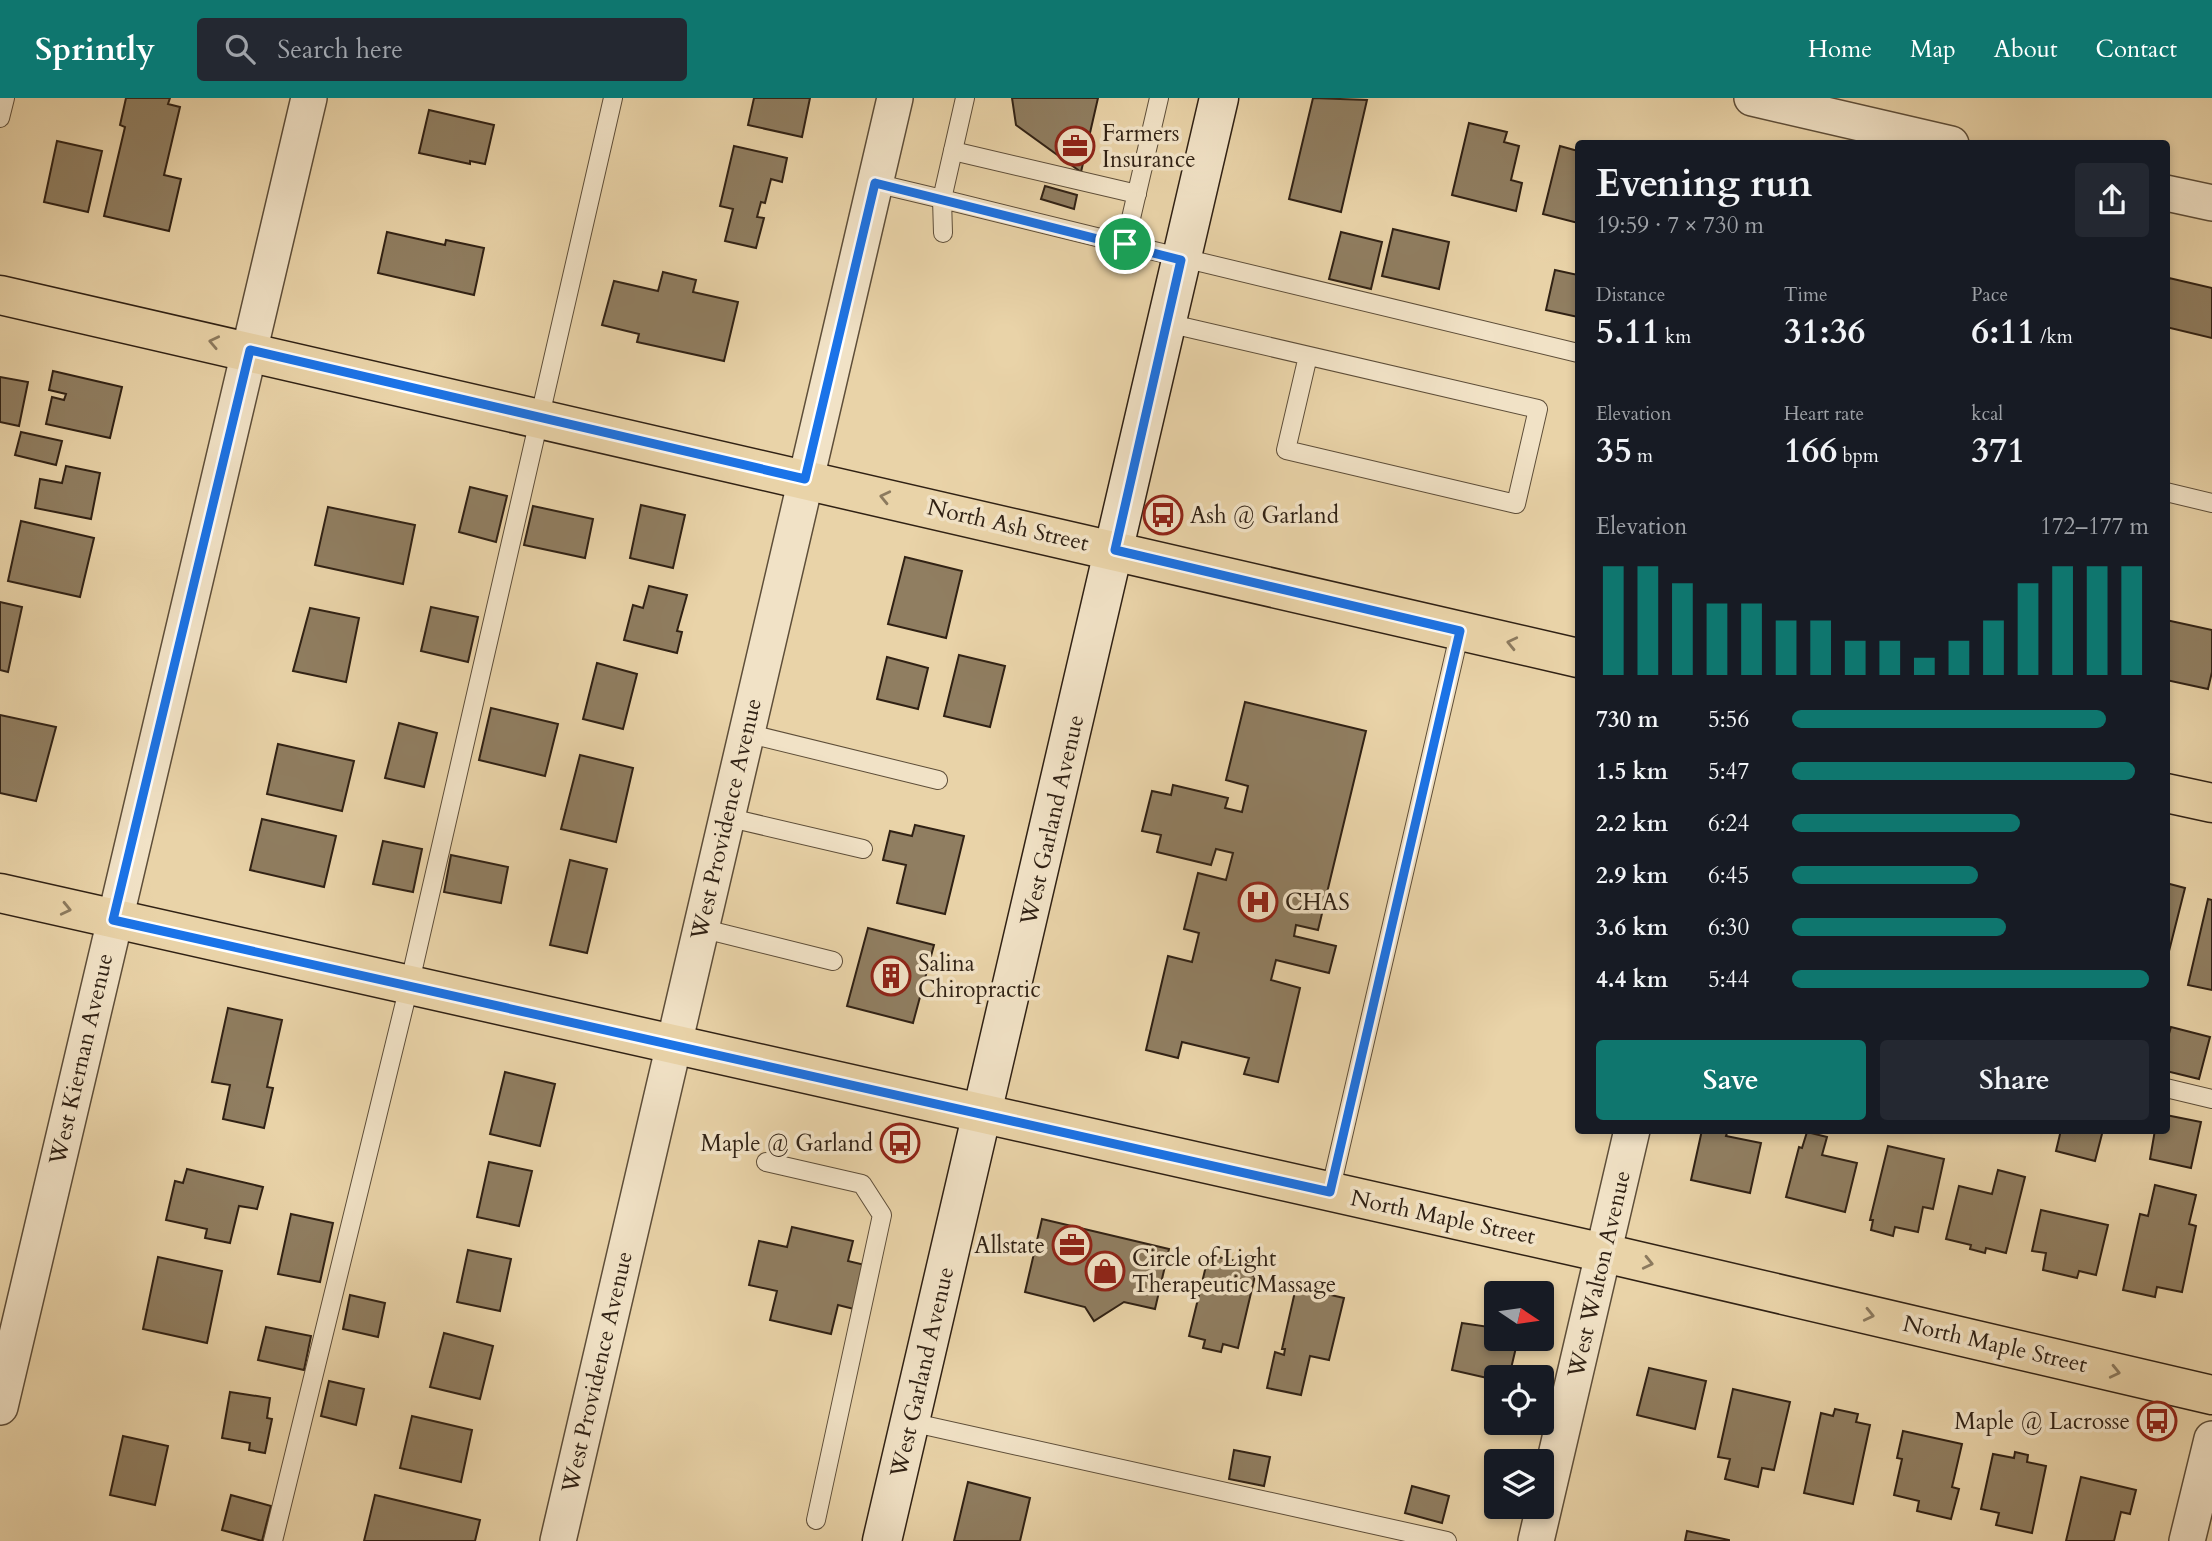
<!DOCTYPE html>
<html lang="en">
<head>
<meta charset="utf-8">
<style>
  :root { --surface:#171b24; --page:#242831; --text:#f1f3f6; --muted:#9ea1a6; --accent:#0f766e }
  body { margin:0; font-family:Cardo,serif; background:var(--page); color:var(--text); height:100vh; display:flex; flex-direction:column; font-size:26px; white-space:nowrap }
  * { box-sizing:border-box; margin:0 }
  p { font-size:23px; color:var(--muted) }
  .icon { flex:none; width:38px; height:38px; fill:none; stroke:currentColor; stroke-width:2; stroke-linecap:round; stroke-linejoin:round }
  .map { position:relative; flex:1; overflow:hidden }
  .sheet { position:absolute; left:1575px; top:42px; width:595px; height:994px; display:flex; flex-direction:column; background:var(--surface); border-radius:7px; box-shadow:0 4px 10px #0003 }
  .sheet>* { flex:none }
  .needle { width:46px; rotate:103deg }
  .controls { position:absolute; left:1484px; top:1183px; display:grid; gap:14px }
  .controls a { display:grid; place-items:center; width:70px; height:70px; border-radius:7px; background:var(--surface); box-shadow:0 4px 10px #0003; font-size:35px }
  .pin { position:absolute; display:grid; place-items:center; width:60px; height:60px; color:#fff; margin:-30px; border:4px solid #fff; border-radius:50%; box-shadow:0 2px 7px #0007 }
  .round { display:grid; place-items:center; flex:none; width:74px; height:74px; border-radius:7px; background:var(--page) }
  .overview { display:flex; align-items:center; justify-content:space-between; height:119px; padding:0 21px }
  h1 { font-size:38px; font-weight:800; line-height:52px }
  .metrics { display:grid; grid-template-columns:repeat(3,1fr); gap:10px; height:119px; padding:7px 21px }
  .metrics div { display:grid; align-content:center }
  .metrics b { font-size:35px; font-weight:800 }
  .metrics small { font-size:19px; font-weight:400 }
  .metrics p { font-size:19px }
  .chart { height:196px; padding:14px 21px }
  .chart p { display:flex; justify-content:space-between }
  .chart svg { width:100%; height:126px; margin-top:7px; stroke:var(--accent); stroke-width:6 }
  .cta { display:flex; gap:14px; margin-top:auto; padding:14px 21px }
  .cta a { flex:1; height:80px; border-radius:7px; background:var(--accent); color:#fff; font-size:28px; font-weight:800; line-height:80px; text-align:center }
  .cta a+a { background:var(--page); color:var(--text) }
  ul { padding:0 21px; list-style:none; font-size:23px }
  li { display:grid; grid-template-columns:112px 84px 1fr; align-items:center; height:52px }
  li i { height:18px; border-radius:9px; background:var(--accent) }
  header { display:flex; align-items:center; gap:42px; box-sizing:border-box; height:98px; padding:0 35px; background:var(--accent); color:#fff }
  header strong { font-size:33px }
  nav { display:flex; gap:38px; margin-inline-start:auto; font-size:24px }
  .search { width:490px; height:63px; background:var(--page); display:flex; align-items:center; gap:18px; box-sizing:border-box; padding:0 24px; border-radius:7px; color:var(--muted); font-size:26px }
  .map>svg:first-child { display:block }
  .building { fill:#907e61; stroke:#302114; stroke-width:2 }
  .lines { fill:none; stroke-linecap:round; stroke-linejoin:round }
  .lane-casing { stroke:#5e4e39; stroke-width:20 }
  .street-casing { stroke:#5e4e39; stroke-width:38 }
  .secondary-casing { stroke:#302114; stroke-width:41 }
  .primary-casing { stroke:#302114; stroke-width:41 }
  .lane { stroke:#f1e2c6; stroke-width:18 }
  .street { stroke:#f1e2c6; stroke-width:35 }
  .secondary { stroke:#f1e2c6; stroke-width:38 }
  .primary { stroke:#e9d3a8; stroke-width:38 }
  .oneway { stroke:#8c7a5e }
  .route-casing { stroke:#fff; stroke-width:14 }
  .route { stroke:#1a73e8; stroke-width:9 }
  .labels { text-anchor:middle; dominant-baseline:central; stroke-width:7; stroke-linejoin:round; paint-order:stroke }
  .poi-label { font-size:23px; fill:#302114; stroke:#f1e2c6; text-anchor:start }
  .street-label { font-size:23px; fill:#302114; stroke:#f1e2c6 }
</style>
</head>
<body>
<header>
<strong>Sprintly</strong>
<div class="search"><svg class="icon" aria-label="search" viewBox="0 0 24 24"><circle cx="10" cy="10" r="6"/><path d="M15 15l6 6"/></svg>Search here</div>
<nav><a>Home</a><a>Map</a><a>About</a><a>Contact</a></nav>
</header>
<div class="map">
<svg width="2212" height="1443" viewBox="0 0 2212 1443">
  <rect width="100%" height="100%" fill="#e9d3a8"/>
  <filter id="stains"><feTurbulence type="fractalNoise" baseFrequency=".00286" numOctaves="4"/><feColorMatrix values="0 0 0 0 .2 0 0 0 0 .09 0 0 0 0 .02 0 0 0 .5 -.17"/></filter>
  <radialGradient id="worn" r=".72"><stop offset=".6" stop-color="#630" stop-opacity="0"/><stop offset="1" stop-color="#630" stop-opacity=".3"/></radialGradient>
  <g class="building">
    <path d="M126,0H170L168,6L180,9L164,77L181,81L169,133L104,118L125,29L120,27Z"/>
    <path d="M754,0H810L802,39L748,27Z"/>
    <path d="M1012,0H1098L1081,74L1016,27Z"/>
    <path d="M1313,0L1367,2L1341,114L1289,101Z"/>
    <path d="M429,12L494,27L485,66L470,63V66L419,55Z"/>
    <path d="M1469,25L1507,34L1504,44L1519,48L1511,82L1522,85L1516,113L1452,97Z"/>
    <path d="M57,43L102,53L88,114L44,104Z"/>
    <path d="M734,48L787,60L782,84L771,81L765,105L761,104L757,119L764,120L756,150L725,143L733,111L720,108Z"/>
    <path d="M1560,48L1578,53V125L1543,116Z"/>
    <path d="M1045,88L1077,97L1074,111L1041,101Z"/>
    <path d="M1393,131L1449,144L1439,191L1382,178Z"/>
    <path d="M387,134L445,147L446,142L484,150L474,197L378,175Z"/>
    <path d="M1341,134L1382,144L1371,191L1329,181Z"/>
    <path d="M1555,172L1578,177V219L1546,212Z"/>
    <path d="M663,174L696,182L693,194L738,204L724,263L637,244L639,236L602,227L614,183L658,193Z"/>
    <path d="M2169,180L2212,190V240L2166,229Z"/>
    <path d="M53,273L122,289L110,340L46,326L52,299L64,302L66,296L49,292Z"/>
    <path d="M0,279L28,284L19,328L0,324Z"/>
    <path d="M21,334L62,343L56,367L15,357Z"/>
    <path d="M66,368L100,375L91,421L35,410L40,381L62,385Z"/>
    <path d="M470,389L507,398L496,444L459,434Z"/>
    <path d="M641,407L685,417L673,470L630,460Z"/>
    <path d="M533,408L593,421L585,460L524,447Z"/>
    <path d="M328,409L415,427L403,486L315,467Z"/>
    <path d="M21,423L94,440L80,499L8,483Z"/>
    <path d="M905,459L962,473L946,540L888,526Z"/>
    <path d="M649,488L687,497L677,533L682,534L677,555L624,542L633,507L643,510Z"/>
    <path d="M0,504L22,509L8,574L0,572Z"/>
    <path d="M431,509L478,519L468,564L421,553Z"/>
    <path d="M310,510L359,520L346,584L293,573Z"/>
    <path d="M2166,522L2212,532V574L2208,591L2166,582Z"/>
    <path d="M959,557L1005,568L990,629L944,618Z"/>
    <path d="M887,559L928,570L918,611L877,601Z"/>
    <path d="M597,565L637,576L623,631L583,621Z"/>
    <path d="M1245,604L1366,633L1318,832L1296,827L1294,838L1336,848L1329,875L1276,862L1271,882L1300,890L1278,984L1244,976L1249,960L1182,944L1178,960L1146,952L1168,858L1192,864L1199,835L1184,831L1198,775L1226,782L1233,755L1216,751L1211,767L1157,754L1161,737L1142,733L1152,693L1171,697L1173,687L1228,700L1225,710L1242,714L1248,688L1226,682Z"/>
    <path d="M491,610L558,626L545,678L479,662Z"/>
    <path d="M0,617L56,629L36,703L0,695Z"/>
    <path d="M399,625L437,635L424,689L385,680Z"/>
    <path d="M278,646L354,663L342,713L267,696Z"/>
    <path d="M580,657L633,670L616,744L561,731Z"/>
    <path d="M262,721L336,738L324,789L250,772Z"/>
    <path d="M915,727L964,738L945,816L897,805L906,767L883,762L890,733L912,738Z"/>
    <path d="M383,743L422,751L413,794L373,786Z"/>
    <path d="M451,757L508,769L501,805L444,794Z"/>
    <path d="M570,762L607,771L587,855L550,847Z"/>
    <path d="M2166,785L2185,790L2166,865Z"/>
    <path d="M2208,801L2212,802V892L2188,887Z"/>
    <path d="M868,830L934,847L913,925L847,908Z"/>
    <path d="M228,910L282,922L267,989L273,990L264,1030L223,1021L230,987L212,984Z"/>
    <path d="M2171,929L2210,939L2199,981L2166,973V946Z"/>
    <path d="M505,974L555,986L540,1048L490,1036Z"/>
    <path d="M2166,1017L2201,1024L2191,1070L2150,1061L2155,1032H2166Z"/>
    <path d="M1702,1032H1728L1726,1038L1761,1045L1750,1095L1691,1082Z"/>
    <path d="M2061,1032H2103L2095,1063L2056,1053Z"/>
    <path d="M1807,1034L1827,1039L1822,1057L1857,1065L1845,1114L1786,1099L1799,1049L1802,1050Z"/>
    <path d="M1888,1048L1944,1061L1933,1111L1923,1109L1918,1134L1895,1129L1893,1138L1871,1132L1873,1122H1870Z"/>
    <path d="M489,1064L532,1073L519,1128L477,1119Z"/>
    <path d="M187,1071L263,1089L257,1111L239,1108L230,1145L205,1140L207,1131L166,1122L175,1083L183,1085Z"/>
    <path d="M1998,1072L2025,1079L2006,1155L1986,1150L1985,1155L1970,1151L1971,1147L1946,1141L1959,1088L1992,1096Z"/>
    <path d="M2155,1087L2196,1097L2189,1126L2196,1128L2182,1194L2157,1189L2155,1199L2123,1192L2140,1116L2148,1118Z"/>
    <path d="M2041,1112L2108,1127L2096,1177L2079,1173L2077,1180L2043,1172L2046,1155L2032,1153Z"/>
    <path d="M291,1116L333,1125L320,1184L278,1176Z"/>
    <path d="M1042,1121L1169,1151L1155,1211L1124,1204L1094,1223L1085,1209L1025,1194Z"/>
    <path d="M792,1129L853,1143L848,1163L869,1168L858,1212L838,1207L831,1236L770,1222L777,1193L749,1187L759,1143L787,1149Z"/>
    <path d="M468,1152L511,1161L500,1213L457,1204Z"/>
    <path d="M1214,1158L1253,1167L1251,1177L1255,1178L1238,1250L1223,1246L1221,1254L1203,1250L1205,1242L1189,1238L1206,1168L1212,1169Z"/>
    <path d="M158,1159L222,1173L207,1245L143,1231Z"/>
    <path d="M1296,1189L1344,1200L1329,1262L1310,1258L1301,1297L1267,1290L1275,1254L1284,1257L1285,1251H1282Z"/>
    <path d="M350,1197L385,1205L378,1239L343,1231Z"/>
    <path d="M1462,1225L1496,1230V1241H1518L1509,1279H1496V1282L1452,1272Z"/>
    <path d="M266,1229L311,1238L304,1272L258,1262Z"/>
    <path d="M444,1235L493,1248L480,1301L430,1289Z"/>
    <path d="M1649,1270L1706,1283L1695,1331L1637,1317Z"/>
    <path d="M329,1283L364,1291L356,1327L321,1318Z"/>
    <path d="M1733,1291L1790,1304L1774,1372L1762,1370L1758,1389L1725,1381L1730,1361L1718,1359Z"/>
    <path d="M230,1294L270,1300L267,1320L272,1321L265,1355L249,1352L250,1345L222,1340Z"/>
    <path d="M1835,1311L1858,1316L1856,1324L1870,1327L1853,1406L1804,1395L1821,1315L1833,1318Z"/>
    <path d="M412,1318L472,1332L461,1384L400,1370Z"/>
    <path d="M1903,1333L1962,1346L1952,1389L1959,1391L1951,1421L1917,1413L1919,1403L1894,1397L1902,1361L1897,1360Z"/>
    <path d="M123,1338L168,1348L155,1407L110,1397Z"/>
    <path d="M1234,1352L1270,1359L1264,1388L1229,1381Z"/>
    <path d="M2015,1354L2028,1357L2027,1364L2046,1368L2032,1435L1996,1427L1999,1415L1981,1411L1993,1356L2014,1360Z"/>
    <path d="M2081,1379L2136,1392L2130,1416L2121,1414L2114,1443H2066Z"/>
    <path d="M968,1384L1030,1400L1020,1443H954Z"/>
    <path d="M1412,1388L1449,1398L1442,1425L1405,1415Z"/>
    <path d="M231,1397L271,1408L262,1443L222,1432Z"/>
    <path d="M375,1397L480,1422L475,1443H364Z"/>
    <path d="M1687,1433L1729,1442V1443H1685Z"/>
  </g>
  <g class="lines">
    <defs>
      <g id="lane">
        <path d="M1159,0L1125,146L1578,255"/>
        <path d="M0,20L5,0"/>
        <path d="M953,53L1137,96"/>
        <path d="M875,85L942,101L965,0"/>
        <path d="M943,135L942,101L1125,146"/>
        <path d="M1167,225L1538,311L1516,406L1286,352L1308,258"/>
        <path d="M2166,394L2212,405"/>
        <path d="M746,635L938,682"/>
        <path d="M726,719L863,751"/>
        <path d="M700,830L833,863"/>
        <path d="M2166,990L2212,1001"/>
        <path d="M766,1064L862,1086L882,1117L816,1422"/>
        <path d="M1330,1094L1460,533"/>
        <path d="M910,1324L1447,1443"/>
        <path d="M273,1443L409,888L613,0"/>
      </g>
      <g id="street">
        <path d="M1752,0L1951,46"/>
        <path d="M2166,95L2212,105"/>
        <path d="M0,1309L309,0"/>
        <path d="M558,1443L895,0"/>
        <path d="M1536,1443L1632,1032"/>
        <path d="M2187,1443L2212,1341"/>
      </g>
      <path id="secondary" d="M882,1443L1219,0"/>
      <g id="primary">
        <path d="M0,197L1578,560"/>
        <path d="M2166,695L2212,705"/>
        <path d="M0,795L1604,1155L2212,1297"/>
      </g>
    </defs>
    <use href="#lane" class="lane-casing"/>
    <use href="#street" class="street-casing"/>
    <use href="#secondary" class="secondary-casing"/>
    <use href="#primary" class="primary-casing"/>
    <use href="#lane" class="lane"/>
    <use href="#street" class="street"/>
    <use href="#secondary" class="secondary"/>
    <use href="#primary" class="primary"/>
  </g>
  <defs><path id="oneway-chevron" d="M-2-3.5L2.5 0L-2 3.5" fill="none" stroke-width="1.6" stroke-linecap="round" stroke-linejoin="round" transform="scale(1.75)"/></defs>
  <g class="oneway">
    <use href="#oneway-chevron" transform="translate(214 244) rotate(-168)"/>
    <use href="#oneway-chevron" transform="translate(885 399) rotate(-167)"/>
    <use href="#oneway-chevron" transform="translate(1512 545) rotate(-167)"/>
    <use href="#oneway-chevron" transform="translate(66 811) rotate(13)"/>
    <use href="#oneway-chevron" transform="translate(1648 1165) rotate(13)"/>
    <use href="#oneway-chevron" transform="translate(1869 1217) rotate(13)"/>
    <use href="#oneway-chevron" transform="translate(2115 1274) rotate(13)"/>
  </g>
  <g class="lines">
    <defs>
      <path id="route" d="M875,85L1181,162L1115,452L1460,533L1330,1094L113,822L250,252L805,381Z"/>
    </defs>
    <use href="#route" class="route-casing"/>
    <use href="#route" class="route"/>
  </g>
  <defs>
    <symbol id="office-ring" viewBox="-11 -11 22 22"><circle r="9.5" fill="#f1e2c6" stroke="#8f2418" stroke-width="1.5"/><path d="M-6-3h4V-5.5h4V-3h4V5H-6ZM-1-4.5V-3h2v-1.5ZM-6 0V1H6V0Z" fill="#8f2418"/></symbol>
    <symbol id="bus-ring" viewBox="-11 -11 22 22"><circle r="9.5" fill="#f1e2c6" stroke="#8f2418" stroke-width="1.5"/><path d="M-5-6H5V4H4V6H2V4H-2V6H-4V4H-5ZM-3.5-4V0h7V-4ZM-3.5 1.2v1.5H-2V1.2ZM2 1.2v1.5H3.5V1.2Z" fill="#8f2418"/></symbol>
    <symbol id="hospital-ring" viewBox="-11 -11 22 22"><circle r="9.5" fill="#f1e2c6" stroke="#8f2418" stroke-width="1.5"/><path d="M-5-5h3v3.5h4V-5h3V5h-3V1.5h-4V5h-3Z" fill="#8f2418"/></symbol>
    <symbol id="building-ring" viewBox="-11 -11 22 22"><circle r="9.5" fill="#f1e2c6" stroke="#8f2418" stroke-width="1.5"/><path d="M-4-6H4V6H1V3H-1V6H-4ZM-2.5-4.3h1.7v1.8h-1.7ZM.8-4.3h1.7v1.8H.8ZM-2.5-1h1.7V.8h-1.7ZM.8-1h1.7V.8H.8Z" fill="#8f2418"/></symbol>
    <symbol id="shop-ring" viewBox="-11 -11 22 22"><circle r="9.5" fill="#f1e2c6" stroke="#8f2418" stroke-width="1.5"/><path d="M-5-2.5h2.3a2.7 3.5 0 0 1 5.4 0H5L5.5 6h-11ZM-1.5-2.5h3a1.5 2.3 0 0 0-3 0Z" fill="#8f2418"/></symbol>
  </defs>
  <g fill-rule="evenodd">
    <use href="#office-ring" x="1053" y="26" width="44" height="44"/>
    <use href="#bus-ring" x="1141" y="395" width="44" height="44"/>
    <use href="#hospital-ring" x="1236" y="782" width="44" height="44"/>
    <use href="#building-ring" x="869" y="856" width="44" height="44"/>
    <use href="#bus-ring" x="878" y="1023" width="44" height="44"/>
    <use href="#office-ring" x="1050" y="1125" width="44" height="44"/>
    <use href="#shop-ring" x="1083" y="1151" width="44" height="44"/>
    <use href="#bus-ring" x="2135" y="1301" width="44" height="44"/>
  </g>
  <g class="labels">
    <g class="poi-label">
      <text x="1102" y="35">Farmers<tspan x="1102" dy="26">Insurance</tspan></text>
      <text x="1190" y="417">Ash @ Garland</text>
      <text x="1285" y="804">CHAS</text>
      <text x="918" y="865">Salina<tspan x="918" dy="26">Chiropractic</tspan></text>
      <text x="873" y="1045" text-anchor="end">Maple @ Garland</text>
      <text x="1045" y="1147" text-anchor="end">Allstate</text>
      <text x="1132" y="1160">Circle of Light<tspan x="1132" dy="26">Therapeutic Massage</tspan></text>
      <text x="2130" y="1323" text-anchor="end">Maple @ Lacrosse</text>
    </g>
    <g class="street-label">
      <text transform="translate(1008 427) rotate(13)">North Ash Street</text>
      <text transform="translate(726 721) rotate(-77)">West Providence Avenue</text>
      <text transform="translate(1052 722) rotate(-77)">West Garland Avenue</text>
      <text transform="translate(81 961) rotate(-77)">West Kiernan Avenue</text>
      <text transform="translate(1443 1119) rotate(12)">North Maple Street</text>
      <text transform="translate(1599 1176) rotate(-77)">West Walton Avenue</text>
      <text transform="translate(1995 1246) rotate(13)">North Maple Street</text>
      <text transform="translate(597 1274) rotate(-77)">West Providence Avenue</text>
      <text transform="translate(922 1274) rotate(-77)">West Garland Avenue</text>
    </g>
  </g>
  <rect width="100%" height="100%" filter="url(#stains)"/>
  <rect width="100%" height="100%" fill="url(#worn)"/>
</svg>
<div class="controls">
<a><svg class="needle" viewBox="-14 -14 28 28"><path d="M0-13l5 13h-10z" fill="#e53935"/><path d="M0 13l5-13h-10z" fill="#9ea1a6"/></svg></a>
<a><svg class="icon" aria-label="locate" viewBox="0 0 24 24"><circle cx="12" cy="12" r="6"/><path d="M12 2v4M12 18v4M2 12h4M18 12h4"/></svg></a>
<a><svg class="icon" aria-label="layers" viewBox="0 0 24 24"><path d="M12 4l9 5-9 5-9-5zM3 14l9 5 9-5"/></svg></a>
</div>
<div class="pin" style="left:1125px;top:146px;background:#1e9e55"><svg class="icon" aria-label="arrive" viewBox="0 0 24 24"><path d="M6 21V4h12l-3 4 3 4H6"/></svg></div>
<section class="sheet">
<div class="overview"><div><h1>Evening run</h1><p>19:59 · 7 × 730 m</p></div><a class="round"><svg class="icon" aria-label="share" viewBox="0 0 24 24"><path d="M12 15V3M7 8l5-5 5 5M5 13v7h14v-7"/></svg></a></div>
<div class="metrics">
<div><p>Distance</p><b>5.11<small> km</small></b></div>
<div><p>Time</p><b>31:36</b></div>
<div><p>Pace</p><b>6:11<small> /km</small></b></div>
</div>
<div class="metrics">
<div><p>Elevation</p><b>35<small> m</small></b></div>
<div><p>Heart rate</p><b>166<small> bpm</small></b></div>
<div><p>kcal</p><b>371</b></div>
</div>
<div class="chart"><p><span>Elevation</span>172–177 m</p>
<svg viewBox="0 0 160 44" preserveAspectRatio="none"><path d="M5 44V6M15 44V6M25 44V12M35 44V19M45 44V19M55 44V25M65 44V25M75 44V32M85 44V32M95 44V38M105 44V32M115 44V25M125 44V12M135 44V6M145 44V6M155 44V6"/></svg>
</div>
<ul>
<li><b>730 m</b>5:56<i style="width:88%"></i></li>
<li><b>1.5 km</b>5:47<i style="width:96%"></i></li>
<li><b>2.2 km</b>6:24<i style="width:64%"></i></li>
<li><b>2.9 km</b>6:45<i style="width:52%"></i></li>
<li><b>3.6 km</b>6:30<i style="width:60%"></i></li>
<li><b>4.4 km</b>5:44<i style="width:100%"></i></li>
</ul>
<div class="cta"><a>Save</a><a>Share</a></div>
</section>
</div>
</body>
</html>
